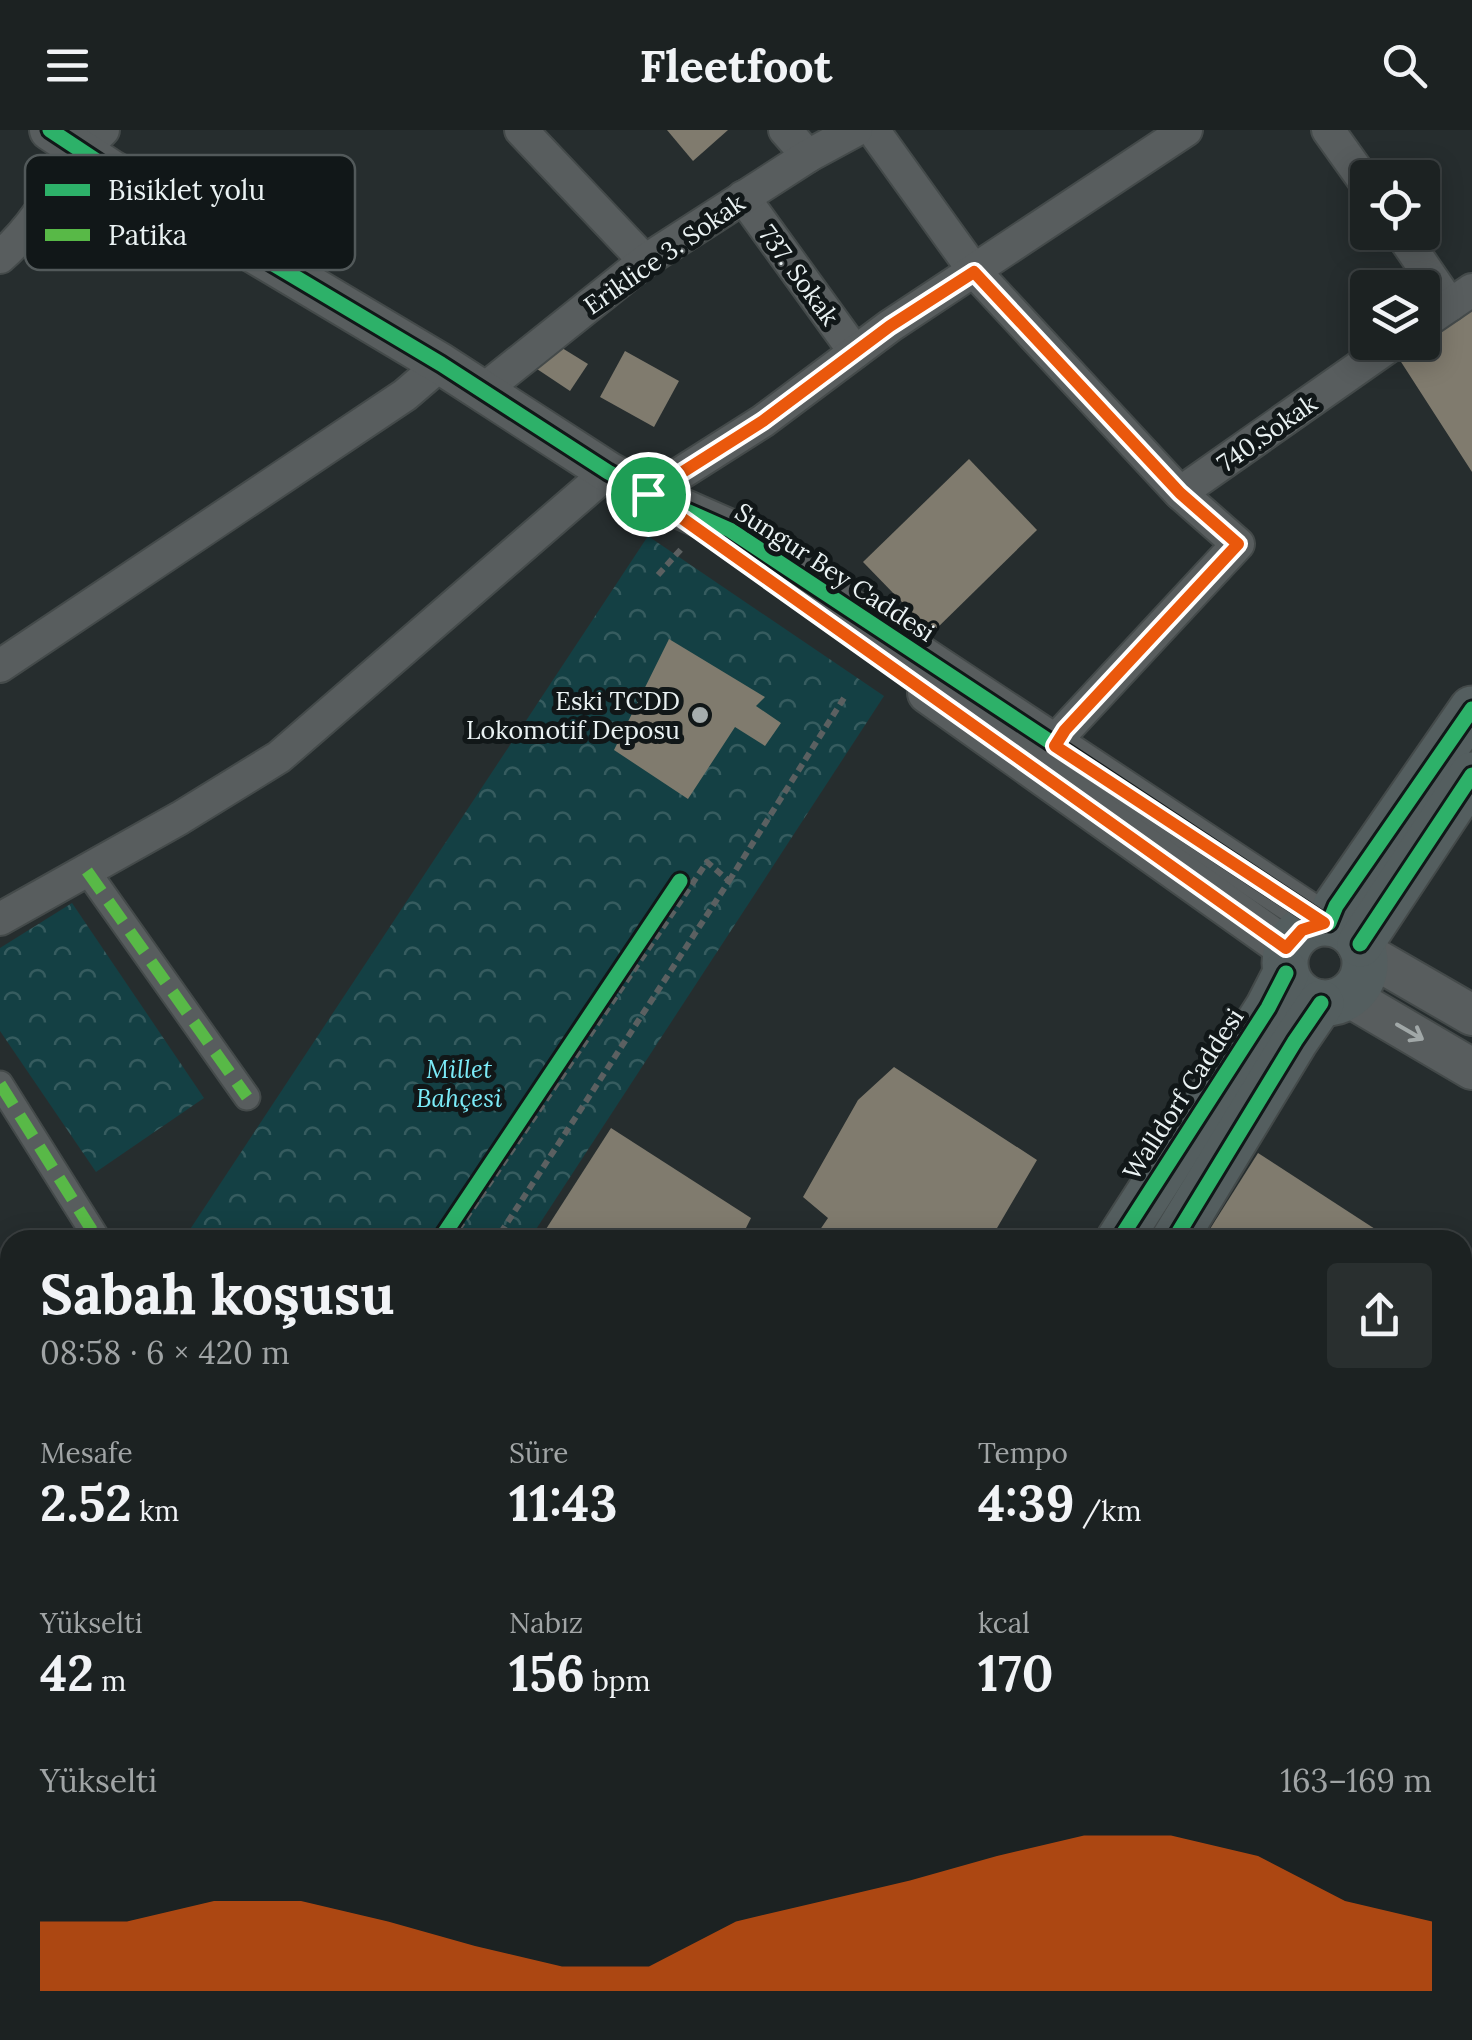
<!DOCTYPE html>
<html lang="tr">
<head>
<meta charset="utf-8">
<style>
  :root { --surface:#1c2222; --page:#292f2f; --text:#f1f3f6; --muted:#a0a4a5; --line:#3a3f40; --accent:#ea580c }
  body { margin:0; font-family:Lora,serif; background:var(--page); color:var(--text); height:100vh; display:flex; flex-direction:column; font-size:38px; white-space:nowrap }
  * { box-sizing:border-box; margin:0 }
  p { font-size:32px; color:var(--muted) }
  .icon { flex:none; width:55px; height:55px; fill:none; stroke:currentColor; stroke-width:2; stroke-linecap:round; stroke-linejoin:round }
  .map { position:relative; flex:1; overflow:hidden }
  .sheet { position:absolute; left:0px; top:1100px; width:1472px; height:810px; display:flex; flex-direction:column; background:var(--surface); border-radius:30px 30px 0 0; box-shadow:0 5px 25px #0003,0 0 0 2px var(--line) }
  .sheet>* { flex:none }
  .tools { position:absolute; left:1350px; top:30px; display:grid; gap:20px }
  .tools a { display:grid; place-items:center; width:90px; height:90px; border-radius:10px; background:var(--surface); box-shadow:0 5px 25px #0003,0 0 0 2px var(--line); font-size:50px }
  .pin { position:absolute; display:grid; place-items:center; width:85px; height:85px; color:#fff; margin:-42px; border:5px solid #fff; border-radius:50%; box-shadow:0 2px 10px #0007 }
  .round { display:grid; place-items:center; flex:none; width:105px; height:105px; border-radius:10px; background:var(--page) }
  .head { display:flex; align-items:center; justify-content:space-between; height:170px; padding:0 40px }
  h1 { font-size:55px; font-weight:800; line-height:75px }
  .figures { display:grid; grid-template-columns:repeat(3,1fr); gap:15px; height:170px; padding:10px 40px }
  .figures div { display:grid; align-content:center }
  .figures b { font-size:50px; font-weight:800 }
  .figures small { font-size:28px; font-weight:400 }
  .figures p { font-size:28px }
  .chart { height:280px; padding:20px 40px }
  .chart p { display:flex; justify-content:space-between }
  .chart svg { width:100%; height:180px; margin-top:10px; fill:var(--accent); opacity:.7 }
  header { display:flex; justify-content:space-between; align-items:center; height:130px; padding:0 40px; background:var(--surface); font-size:45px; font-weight:800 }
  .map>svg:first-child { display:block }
  .park { fill:url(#park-crowns) }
  .building { fill:#807b6e }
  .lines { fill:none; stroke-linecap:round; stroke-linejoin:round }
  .pedestrian-casing { stroke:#444a4a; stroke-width:29 }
  .minor-casing { stroke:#444a4a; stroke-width:36 }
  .tertiary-casing { stroke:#444a4a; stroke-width:44 }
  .secondary-casing { stroke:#444a4a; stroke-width:49 }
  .path { stroke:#5b6061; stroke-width:6; stroke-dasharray:8 5; stroke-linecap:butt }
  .pedestrian { stroke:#585d5e; stroke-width:25 }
  .minor { stroke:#585d5e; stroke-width:32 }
  .tertiary { stroke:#585d5e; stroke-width:40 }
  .secondary { stroke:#545e5f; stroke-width:45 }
  .quiet { stroke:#58b947; stroke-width:12; stroke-dasharray:25 12; stroke-linecap:butt }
  .cycleway-casing { stroke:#111718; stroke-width:21 }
  .cycleway { stroke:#2db169; stroke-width:15 }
  .oneway { stroke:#a1a8a8 }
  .route-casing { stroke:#fff; stroke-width:20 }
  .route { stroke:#ea580c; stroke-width:12 }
  .poi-dot { fill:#a5adae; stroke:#111718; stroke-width:4 }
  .labels { text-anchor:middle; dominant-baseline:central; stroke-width:10; stroke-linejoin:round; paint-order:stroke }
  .street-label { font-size:25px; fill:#eaf2f3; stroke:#111718 }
  .poi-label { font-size:25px; fill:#eaf2f3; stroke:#111718; text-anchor:end }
  .park-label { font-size:25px; font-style:italic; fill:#7bebf8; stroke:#111718 }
  .key { fill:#111718; stroke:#52595a; stroke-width:2.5 }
  .key-label { font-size:28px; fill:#eaf2f3 }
</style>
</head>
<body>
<header><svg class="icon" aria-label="menu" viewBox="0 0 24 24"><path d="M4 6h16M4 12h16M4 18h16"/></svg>Fleetfoot<svg class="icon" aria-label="search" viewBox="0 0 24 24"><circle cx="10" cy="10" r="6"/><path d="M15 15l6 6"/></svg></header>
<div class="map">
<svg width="1472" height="1910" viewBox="0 0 1472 1910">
  <defs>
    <pattern id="park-crowns" width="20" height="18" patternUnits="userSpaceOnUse" patternTransform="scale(2.5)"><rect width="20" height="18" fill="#144044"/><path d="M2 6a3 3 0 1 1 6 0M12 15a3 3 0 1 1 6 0" fill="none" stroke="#365c5f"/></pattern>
  </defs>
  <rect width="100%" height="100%" fill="#262d2e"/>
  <g class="park">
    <path d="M648,406L884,566L529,1110H183Z"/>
    <path d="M72,773L204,968L96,1042L0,901V818Z"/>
    <path d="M10,1677V1900H285L282,1910H0V1692Z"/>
  </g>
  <g class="building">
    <path d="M667,0H728L693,31Z"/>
    <path d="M1472,171V342L1394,221L1407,212H1422V203Z"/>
    <path d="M554,213L588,234L570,261L537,239Z"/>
    <path d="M625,221L679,251L654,297L600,267Z"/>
    <path d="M969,329L1037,400L932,503L863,432Z"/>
    <path d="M669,509L765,567L756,576L781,593L765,616L735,597L688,669L614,620Z"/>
    <path d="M894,937L1037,1030L990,1110H813L828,1088L803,1067L858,970Z"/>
    <path d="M611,998L751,1088L740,1110H539Z"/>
    <path d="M1258,1023L1392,1110H1203Z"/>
    <path d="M1462,1155L1472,1161V1370L1462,1364Z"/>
    <path d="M167,1900H190L205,1910H161Z"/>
    <path d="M773,1900H818L822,1910H779Z"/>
  </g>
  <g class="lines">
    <defs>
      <g id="pedestrian">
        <path d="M87,741L247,967"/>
        <path d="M0,954L98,1110"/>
      </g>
      <g id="minor">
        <path d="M521,0L645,131"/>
        <path d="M785,0L808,26"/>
        <path d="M873,0L975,142L1180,363L1238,414L1065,600L1055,617"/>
        <path d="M1328,0L1368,56"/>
        <path d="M743,67L855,222"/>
        <path d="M1400,102L1450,175"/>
        <path d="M0,127C42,91 64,39 103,0"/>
        <path d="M1422,194L1472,160"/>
        <path d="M481,262L645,131L808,26L856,0"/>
        <path d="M1180,363L1395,212"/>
        <path d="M648,364L763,291L890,196L1186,0"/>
        <path d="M0,536L405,265L441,234"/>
        <path d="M0,789L180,688L279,627L608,342"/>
        <path d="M1462,1738L1472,1725"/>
        <path d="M1427,1900L1430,1910"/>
        <path d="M1317,1910L1331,1900"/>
      </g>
      <g id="tertiary">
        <path d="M50,0L112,41L201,91L441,234L608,342L648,364L730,400L1324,793"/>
        <path d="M928,563L1286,818"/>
        <path d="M1363,822L1472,885"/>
        <path d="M1348,866L1472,939"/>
      </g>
      <g id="secondary">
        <circle cx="1325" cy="833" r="40"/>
        <path d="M1329,793L1336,776L1472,579"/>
        <path d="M1360,814L1472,645"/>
        <path d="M1119,1110L1268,878L1286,843"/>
        <path d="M1174,1110L1295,911L1321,873"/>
        <path d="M572,1910L590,1900"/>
        <path d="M643,1910L655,1900"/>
      </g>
    </defs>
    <use href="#pedestrian" class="pedestrian-casing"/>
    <use href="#minor" class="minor-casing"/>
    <use href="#tertiary" class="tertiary-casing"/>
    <use href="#secondary" class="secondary-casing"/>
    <g class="path">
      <path d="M658,445L683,417"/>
      <path d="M729,751L844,568"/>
      <path d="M451,1110L707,732L729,751L496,1110"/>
      <path d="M0,1760L10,1746"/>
      <path d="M75,1910L81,1900"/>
    </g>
    <use href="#pedestrian" class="pedestrian"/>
    <use href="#minor" class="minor"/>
    <use href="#tertiary" class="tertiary"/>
    <use href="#secondary" class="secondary"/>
    <g class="quiet">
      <path d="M87,741L247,967"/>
      <path d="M0,954L98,1110"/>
    </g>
    <defs>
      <g id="cycleway">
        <path d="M50,0L112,41L201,91L441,234L608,342L648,364L730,400L1324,793"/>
        <path d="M1329,793L1336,776L1472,579"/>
        <path d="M1360,814L1472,645"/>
        <path d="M440,1110L680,751"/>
        <path d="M1119,1110L1268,878L1286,843"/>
        <path d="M1174,1110L1295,911L1321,873"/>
      </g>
    </defs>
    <use href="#cycleway" class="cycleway-casing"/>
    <use href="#cycleway" class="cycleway"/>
  </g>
  <defs><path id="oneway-shaft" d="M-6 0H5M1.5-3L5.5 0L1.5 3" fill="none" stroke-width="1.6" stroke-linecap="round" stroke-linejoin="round" transform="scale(2.5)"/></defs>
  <use class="oneway" href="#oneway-shaft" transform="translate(1410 902) rotate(30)"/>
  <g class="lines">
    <defs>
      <path id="route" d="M974,142L1180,363L1238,414L1065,600L1055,616L1324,793L1302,800L1286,818L648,364L763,291L890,196Z"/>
    </defs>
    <use href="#route" class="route-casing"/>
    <use href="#route" class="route"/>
  </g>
  <circle class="poi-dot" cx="700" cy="585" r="10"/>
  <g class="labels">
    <g class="street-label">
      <text transform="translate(664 124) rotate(-35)">Eriklice 3. Sokak</text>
      <text transform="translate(799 145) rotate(54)">737. Sokak</text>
      <text transform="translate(1267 303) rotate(-35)">740.Sokak</text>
      <text transform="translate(835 442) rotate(33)">Sungur Bey Caddesi</text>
      <text transform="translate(1183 964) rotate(-57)">Walldorf Caddesi</text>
    </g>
    <g class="poi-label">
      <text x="680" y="571">Eski TCDD<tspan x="680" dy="29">Lokomotif Deposu</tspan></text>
    </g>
    <g class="park-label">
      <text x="459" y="939">Millet<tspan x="459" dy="29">Bahçesi</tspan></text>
    </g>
  </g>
  <rect x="25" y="25" width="330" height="115" rx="15" class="key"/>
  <rect x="45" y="54" width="45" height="12" fill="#2db169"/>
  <rect x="45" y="99" width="45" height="12" fill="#58b947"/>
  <g class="key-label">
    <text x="108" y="70">Bisiklet yolu</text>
    <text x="108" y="115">Patika</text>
  </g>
</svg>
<div class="tools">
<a><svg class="icon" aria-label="locate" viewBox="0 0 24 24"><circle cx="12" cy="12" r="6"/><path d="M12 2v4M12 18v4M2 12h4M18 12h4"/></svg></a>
<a><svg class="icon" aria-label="layers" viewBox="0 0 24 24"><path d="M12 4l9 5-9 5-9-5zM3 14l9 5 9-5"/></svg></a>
</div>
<div class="pin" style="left:648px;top:364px;background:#1e9e55"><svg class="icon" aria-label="arrive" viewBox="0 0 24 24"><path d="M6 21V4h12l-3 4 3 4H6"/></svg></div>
<section class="sheet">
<div class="head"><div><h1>Sabah koşusu</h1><p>08:58 · 6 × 420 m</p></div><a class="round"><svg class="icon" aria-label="share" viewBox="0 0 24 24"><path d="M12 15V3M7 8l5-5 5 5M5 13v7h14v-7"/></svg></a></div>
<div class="figures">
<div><p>Mesafe</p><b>2.52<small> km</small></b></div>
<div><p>Süre</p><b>11:43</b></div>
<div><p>Tempo</p><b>4:39<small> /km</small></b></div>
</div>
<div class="figures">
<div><p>Yükselti</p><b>42<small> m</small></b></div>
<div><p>Nabız</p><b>156<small> bpm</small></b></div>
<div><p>kcal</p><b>170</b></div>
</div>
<div class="chart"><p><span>Yükselti</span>163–169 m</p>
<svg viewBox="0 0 160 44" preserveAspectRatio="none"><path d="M0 44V27L10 27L20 22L30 22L40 27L50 33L60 38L70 38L80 27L90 22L100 17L110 11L120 6L130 6L140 11L150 22L160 27V44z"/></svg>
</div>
</section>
</div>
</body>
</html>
